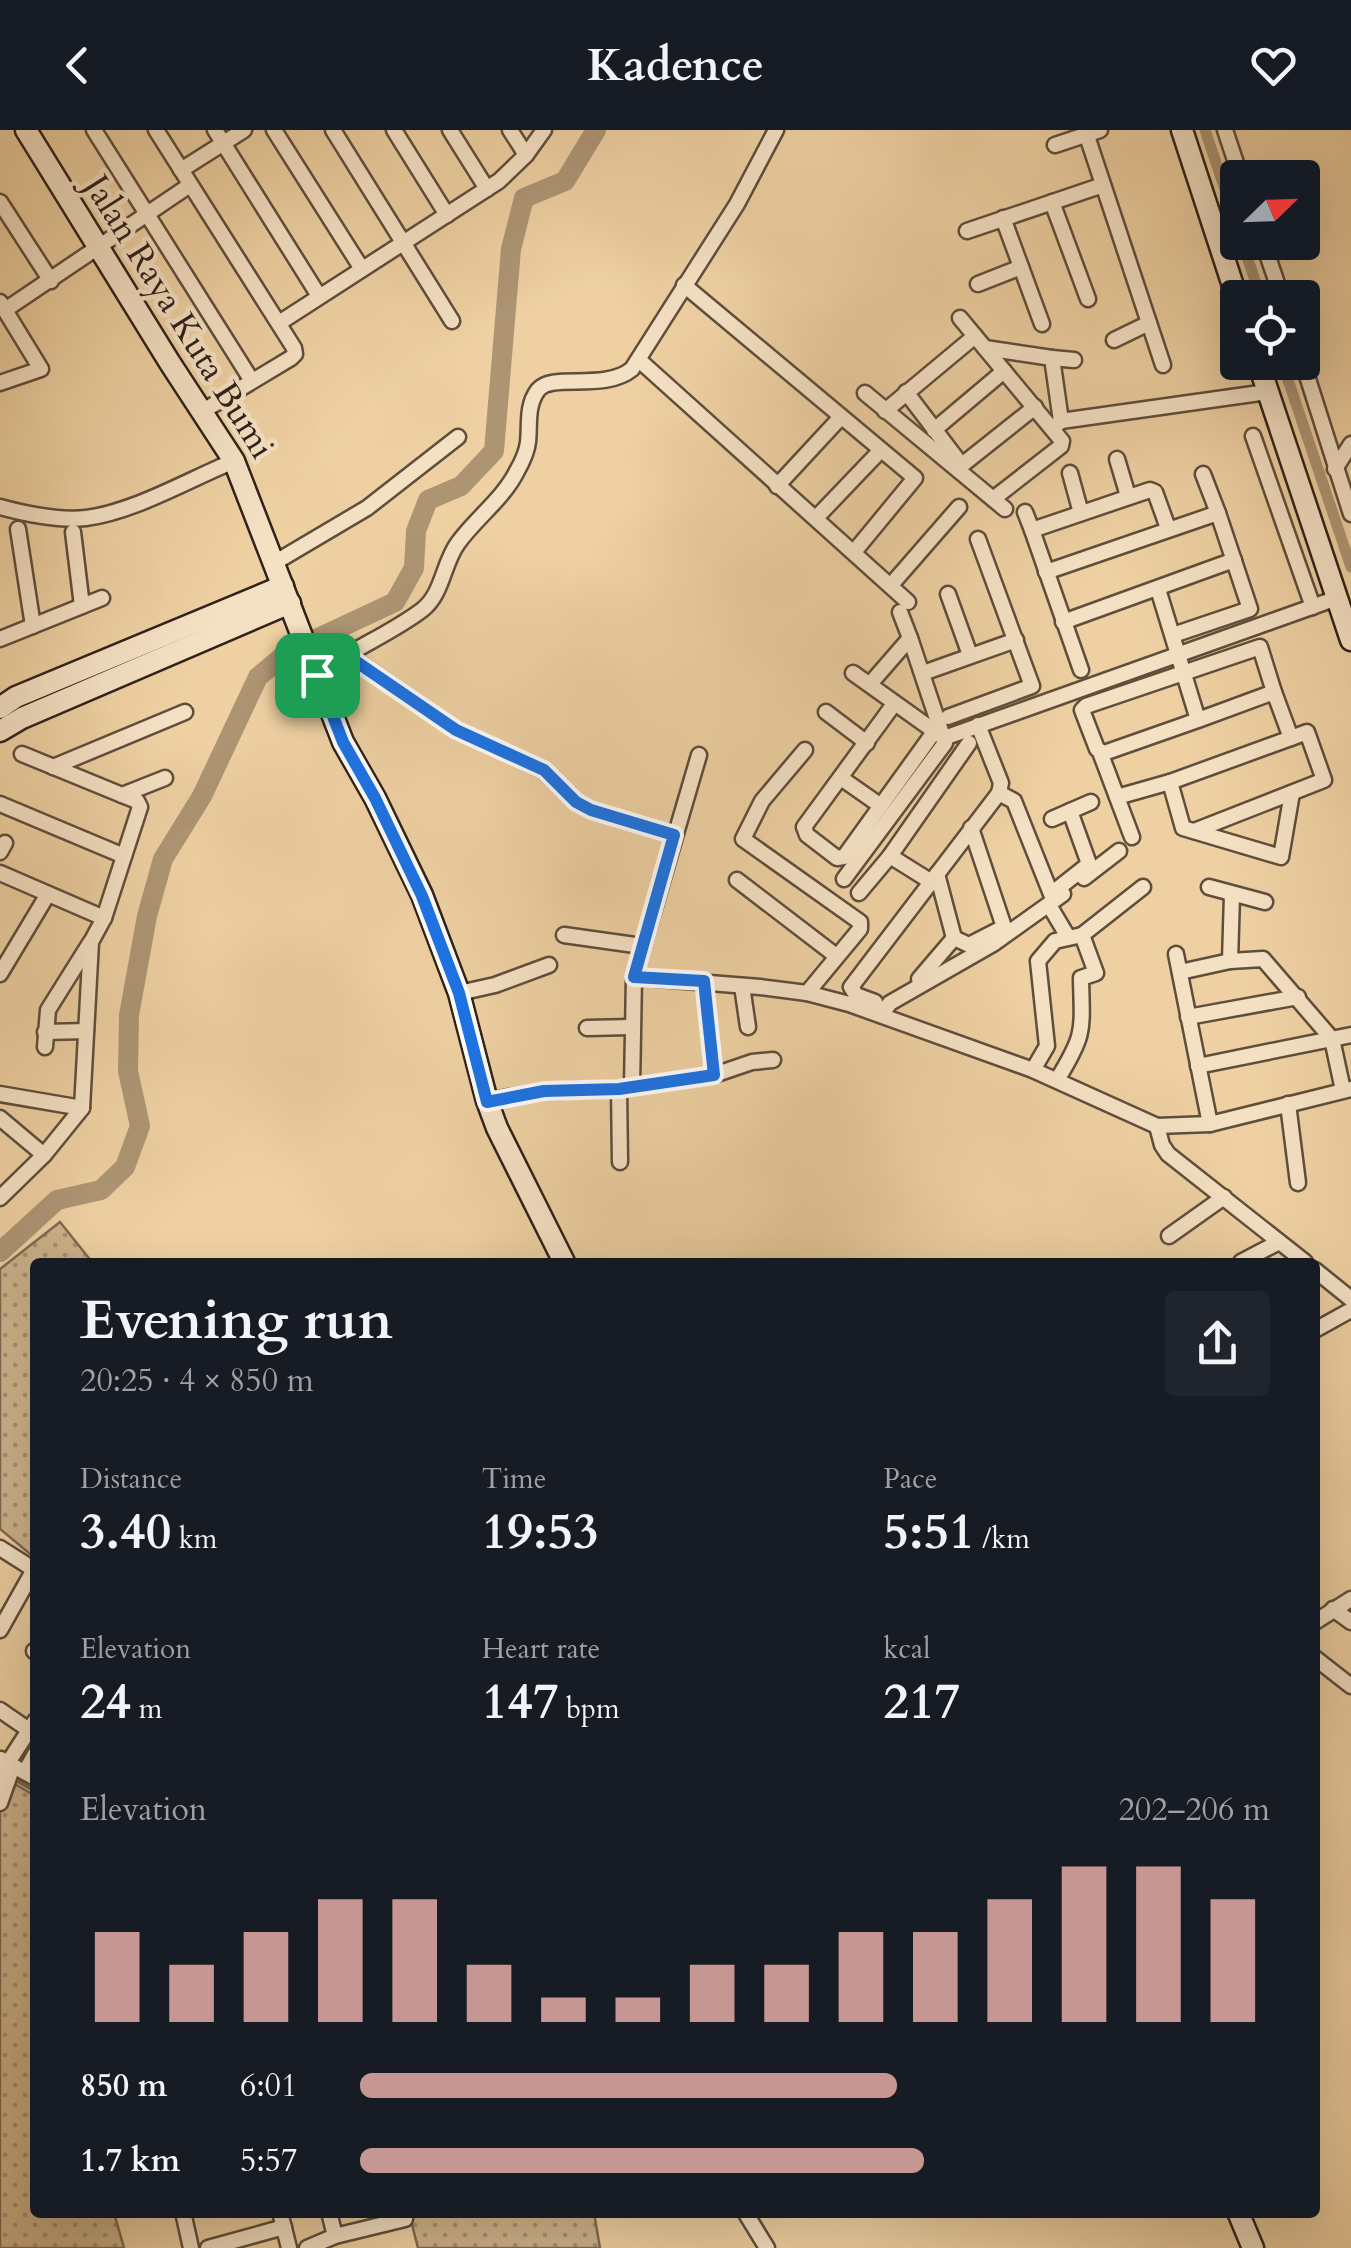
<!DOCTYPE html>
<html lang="en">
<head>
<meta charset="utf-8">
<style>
  :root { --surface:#171b24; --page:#20242c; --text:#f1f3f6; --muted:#9ea1a6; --accent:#c59692 }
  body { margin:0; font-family:Cardo,serif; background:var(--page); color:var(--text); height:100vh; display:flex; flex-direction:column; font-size:38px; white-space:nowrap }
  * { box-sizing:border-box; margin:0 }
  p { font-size:32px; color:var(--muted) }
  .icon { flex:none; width:55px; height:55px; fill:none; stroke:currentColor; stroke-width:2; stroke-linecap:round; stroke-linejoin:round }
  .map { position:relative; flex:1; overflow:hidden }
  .sheet { position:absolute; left:30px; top:1128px; width:1290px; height:960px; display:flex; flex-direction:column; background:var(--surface); border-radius:10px; box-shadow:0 10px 40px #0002 }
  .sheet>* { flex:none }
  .needle { width:65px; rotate:67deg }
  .tools { position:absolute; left:1220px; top:30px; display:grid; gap:20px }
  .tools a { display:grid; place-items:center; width:100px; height:100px; border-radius:10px; background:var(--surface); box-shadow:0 10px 40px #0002; font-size:50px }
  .pin { position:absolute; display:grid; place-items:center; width:85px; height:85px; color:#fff; margin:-42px; border-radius:20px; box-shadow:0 5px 15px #0006 }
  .round { display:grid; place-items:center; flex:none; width:105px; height:105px; border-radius:10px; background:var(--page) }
  .head { display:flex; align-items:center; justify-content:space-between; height:170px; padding:0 50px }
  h1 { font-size:55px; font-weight:600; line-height:75px }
  .stats { display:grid; grid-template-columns:repeat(3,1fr); gap:15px; height:170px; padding:10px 50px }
  .stats div { display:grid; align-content:center }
  .stats b { font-size:50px; font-weight:600 }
  .stats small { font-size:28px; font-weight:400 }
  .stats p { font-size:28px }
  .chart { height:280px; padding:20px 50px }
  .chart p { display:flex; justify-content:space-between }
  .chart svg { width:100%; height:180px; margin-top:10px; stroke:var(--accent); stroke-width:6 }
  ul { padding:0 50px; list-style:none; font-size:32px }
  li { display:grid; grid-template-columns:160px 120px 1fr; align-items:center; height:75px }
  li i { height:25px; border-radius:12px; background:var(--accent) }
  header { display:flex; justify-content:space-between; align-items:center; height:130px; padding:0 50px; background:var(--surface); font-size:45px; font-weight:600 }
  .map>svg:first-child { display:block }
  .green { fill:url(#green-dots); stroke:#7e6a52; stroke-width:2.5 }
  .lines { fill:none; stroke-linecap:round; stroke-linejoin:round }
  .stream { stroke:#7a6750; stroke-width:4 }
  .canal { stroke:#ad9574; stroke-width:11 }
  .river { stroke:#ad9574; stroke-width:20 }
  .street-casing { stroke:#5e4e3c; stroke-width:19 }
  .secondary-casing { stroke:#2e221a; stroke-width:25 }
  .street { stroke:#f4e0c3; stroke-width:14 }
  .secondary { stroke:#f4e0c3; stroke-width:20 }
  .route-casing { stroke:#fff; stroke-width:20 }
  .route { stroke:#1a73e8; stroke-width:12 }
  .labels { text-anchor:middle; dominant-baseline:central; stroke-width:9; stroke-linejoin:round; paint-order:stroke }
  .street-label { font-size:35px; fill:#2e221a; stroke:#f4e0c3 }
</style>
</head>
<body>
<header><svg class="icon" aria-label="back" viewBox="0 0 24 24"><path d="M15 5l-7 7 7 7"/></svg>Kadence<svg class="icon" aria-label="heart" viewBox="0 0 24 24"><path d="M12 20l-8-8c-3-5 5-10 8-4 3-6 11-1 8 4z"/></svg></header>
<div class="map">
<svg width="1351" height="2118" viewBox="0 0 1351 2118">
  <defs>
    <pattern id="green-dots" width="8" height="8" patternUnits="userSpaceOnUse" patternTransform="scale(2.5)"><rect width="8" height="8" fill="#cdb28b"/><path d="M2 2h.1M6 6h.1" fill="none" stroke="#a79071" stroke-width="1.8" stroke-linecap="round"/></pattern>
  </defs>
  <rect width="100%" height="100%" fill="#eed0a2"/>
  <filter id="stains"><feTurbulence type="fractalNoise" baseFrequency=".002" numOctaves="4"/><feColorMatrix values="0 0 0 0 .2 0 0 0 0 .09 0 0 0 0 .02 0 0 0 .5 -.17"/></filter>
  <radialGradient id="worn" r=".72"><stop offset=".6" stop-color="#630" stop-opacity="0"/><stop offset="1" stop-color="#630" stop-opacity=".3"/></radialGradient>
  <g class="green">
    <path d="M60,1092L92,1132H35V1428L0,1399V1139Z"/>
    <path d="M0,1645L35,1666V2082L114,2083L124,2118H0Z"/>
    <path d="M409,2083H594L600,2118H418Z"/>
  </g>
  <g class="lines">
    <path class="stream" d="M16,1650L35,1661"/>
    <g class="canal">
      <path d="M1205,0L1238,98"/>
      <path d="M1242,112L1261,168"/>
      <path d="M1282,232L1351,437"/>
    </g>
    <path class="river" d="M0,1122L57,1070L101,1060L125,1037L140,996L128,941L129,885L147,786L163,729L202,666L258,547L288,522L395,472L414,438L416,401L428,370L461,356L494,321L511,119L524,68L565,51L596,0"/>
    <defs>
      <g id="street">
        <path d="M94,0L252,251"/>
        <path d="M156,0L294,218L295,224L291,228L203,281"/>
        <path d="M215,0L319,166"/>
        <path d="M274,0L362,139"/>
        <path d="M333,0L452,191"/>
        <path d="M394,0L447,85"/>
        <path d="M450,0L487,59"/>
        <path d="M510,0L526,25"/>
        <path d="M1085,0L1163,235"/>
        <path d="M1225,0L1241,48"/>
        <path d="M1055,15L1100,0"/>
        <path d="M181,40L244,0"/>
        <path d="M0,72L51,151"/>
        <path d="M1052,72L1088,169"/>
        <path d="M1003,88L1042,194"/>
        <path d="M967,101L1103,55"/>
        <path d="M1263,112L1282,168"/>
        <path d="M978,154L1021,137"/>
        <path d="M684,155L915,348L854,422"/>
        <path d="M0,172L41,239L0,253"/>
        <path d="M5,180L190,55"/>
        <path d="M960,188L1062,311L1061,316L993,369"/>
        <path d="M279,193L499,51L526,25L544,0"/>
        <path d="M1114,210L1149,193"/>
        <path d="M985,218L1052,228L1061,291"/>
        <path d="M1052,228L1074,230"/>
        <path d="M639,230L908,472"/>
        <path d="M1302,230L1351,384"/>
        <path d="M906,262L960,333"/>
        <path d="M865,263L1005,379"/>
        <path d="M885,281L975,206"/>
        <path d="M1053,298L1061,291L1267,262"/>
        <path d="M934,300L1004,241"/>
        <path d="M1253,306L1313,477"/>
        <path d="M1117,329L1128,366"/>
        <path d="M962,335L1035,277"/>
        <path d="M1335,339L1351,314"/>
        <path d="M1070,343L1081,383"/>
        <path d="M1203,344L1218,383"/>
        <path d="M777,356L840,288"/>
        <path d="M0,377C26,384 59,391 86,388C134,382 190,349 234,331"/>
        <path d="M1025,382L1032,400"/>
        <path d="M816,388L881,320"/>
        <path d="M18,399L33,496"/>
        <path d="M73,402L82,476"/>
        <path d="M274,433L367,378L458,307"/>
        <path d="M1046,442L1218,383L1250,479L1173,505"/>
        <path d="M891,455L959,377"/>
        <path d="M1158,459L1198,590L1274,562L1260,517L1086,576L1082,580L1097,619L1104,623L1198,590"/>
        <path d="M948,464L970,525"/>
        <path d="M1063,492L1234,430"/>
        <path d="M0,509L102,468"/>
        <path d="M345,523L456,600L543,640L576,672L591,680L674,705"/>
        <path d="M1081,540L1032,400L1150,360L1155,362L1168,398"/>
        <path d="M853,543L944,608L1337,468"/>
        <path d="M923,543L1016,510"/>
        <path d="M317,545C349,520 389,505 422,480C443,464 443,433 458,413C476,388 503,369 517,341C521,334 527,321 528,312C530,295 526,276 538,260C552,242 604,262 632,239L737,74L776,0"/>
        <path d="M870,554L910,508L900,482"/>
        <path d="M894,574L804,697L807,705L837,728L844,727L934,602"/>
        <path d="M826,582L867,613"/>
        <path d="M948,587L1032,556L978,409"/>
        <path d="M978,595L1001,653L999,663L1014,671L1051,764L1089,734L1070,681"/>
        <path d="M805,620L762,671L743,709L860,792V799L807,863"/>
        <path d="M1100,622L1132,707"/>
        <path d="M53,637L185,582"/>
        <path d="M841,648L881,676"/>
        <path d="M1170,652L1183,698L1281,727L1292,663"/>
        <path d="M122,665L165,648"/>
        <path d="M1117,667L1170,652L1291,608L1274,562"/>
        <path d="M0,674L124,726"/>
        <path d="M1052,689L1091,672"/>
        <path d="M1194,701L1324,650L1307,602L1291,608"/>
        <path d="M0,722L5,713"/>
        <path d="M890,726L930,751"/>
        <path d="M0,743L104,788"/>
        <path d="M937,744L954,808L969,815L1004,797L971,698"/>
        <path d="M1084,748L1119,721"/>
        <path d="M844,749L945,613L910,508"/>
        <path d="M737,750L835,825"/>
        <path d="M1209,757L1265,772"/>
        <path d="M859,763L890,726L969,613"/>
        <path d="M1049,775L1068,807"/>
        <path d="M564,805L642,816"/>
        <path d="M1082,805L1143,757"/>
        <path d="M1176,824L1210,994"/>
        <path d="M1230,831L1232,765"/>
        <path d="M1180,842L1230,831L1263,829L1332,909L1343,960"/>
        <path d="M0,844L48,764"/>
        <path d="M634,847L760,857L807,863L849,874L1033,940L1157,996L1210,994L1351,959"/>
        <path d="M919,849L954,808"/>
        <path d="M704,851L714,945"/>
        <path d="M742,856L748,897"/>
        <path d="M459,863L495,855L549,835"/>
        <path d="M875,872L856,865L851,857L999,663"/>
        <path d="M881,885L890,873L993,814L1063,764"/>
        <path d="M1188,887L1298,867"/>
        <path d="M587,898L631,897"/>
        <path d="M45,902L86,901"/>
        <path d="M45,917L48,880L90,813"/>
        <path d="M1198,936L1351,905"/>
        <path d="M1033,940L1047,916L1038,831L1055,811L1082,805L1096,843L1081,848C1082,901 1086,903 1057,950"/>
        <path d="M632,957L634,847L699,625"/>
        <path d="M619,959L620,1032"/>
        <path d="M0,964L82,978"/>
        <path d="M487,971L544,961L619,959L714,945L752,932L773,930"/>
        <path d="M1288,974L1298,1053"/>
        <path d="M0,988L44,1025"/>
        <path d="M1157,996L1162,1015L1168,1024L1305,1132"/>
        <path d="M0,1068L44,1025L82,978L91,812L104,788L140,677L137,671L122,665L22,624"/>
        <path d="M1169,1106L1224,1067"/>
        <path d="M1241,1132L1279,1112"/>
        <path d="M1315,1140L1351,1169"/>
        <path d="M1315,1200L1351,1180"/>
        <path d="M0,1418L30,1437L32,1443L0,1500"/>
        <path d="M1333,1479L1351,1492"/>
        <path d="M1315,1492L1351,1469"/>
        <path d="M34,1521L35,1522"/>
        <path d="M1315,1528L1351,1556"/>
        <path d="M0,1580L29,1600"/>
        <path d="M1,1629L35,1648"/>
        <path d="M25,1642L35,1624"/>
        <path d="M0,1645L35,1591"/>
        <path d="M0,1673L13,1636"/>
        <path d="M183,2082L191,2118"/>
        <path d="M280,2082L289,2118"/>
        <path d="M329,2082L335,2106"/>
        <path d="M745,2082L767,2118"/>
        <path d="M208,2118L284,2097"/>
        <path d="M307,2118L335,2106L405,2089"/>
      </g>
      <g id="secondary">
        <path d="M26,0L170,233L234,331L343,612L375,668L422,765L459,863L487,971L497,998L564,1132"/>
        <path d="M1182,0L1238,171"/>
        <path d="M1258,232L1351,510"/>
        <path d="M0,578L16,567L283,456"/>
        <path d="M0,601L22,588L290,473"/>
        <path d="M1238,2082L1253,2118"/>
      </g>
    </defs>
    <use href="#street" class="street-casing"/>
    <use href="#secondary" class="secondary-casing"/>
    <use href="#street" class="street"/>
    <use href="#secondary" class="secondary"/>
  </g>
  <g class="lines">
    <defs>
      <path id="route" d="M345,524L456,600L544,640L576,672L591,680L674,705L634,847L704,851L714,945L619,959L544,961L487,972L459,863L422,766L375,668L343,612L317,545Z"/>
    </defs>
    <use href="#route" class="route-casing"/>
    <use href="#route" class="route"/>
  </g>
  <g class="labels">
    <g class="street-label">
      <text transform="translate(179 187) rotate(58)">Jalan Raya Kuta Bumi</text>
    </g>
  </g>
  <rect width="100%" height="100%" filter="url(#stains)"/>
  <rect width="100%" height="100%" fill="url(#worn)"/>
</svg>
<div class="tools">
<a><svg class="needle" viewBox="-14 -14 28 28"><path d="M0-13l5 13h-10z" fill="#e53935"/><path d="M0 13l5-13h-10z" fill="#9ea1a6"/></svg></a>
<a><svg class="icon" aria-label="locate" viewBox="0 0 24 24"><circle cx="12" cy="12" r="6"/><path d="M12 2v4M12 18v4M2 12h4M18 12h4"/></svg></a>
</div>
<div class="pin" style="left:317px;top:545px;background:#1e9e55"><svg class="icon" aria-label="arrive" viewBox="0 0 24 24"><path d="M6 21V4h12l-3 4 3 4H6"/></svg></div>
<section class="sheet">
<div class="head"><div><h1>Evening run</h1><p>20:25 · 4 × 850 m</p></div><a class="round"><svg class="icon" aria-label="share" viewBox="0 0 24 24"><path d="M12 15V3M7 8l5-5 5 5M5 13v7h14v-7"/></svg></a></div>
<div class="stats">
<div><p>Distance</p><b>3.40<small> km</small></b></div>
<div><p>Time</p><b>19:53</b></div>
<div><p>Pace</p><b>5:51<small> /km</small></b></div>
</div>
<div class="stats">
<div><p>Elevation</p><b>24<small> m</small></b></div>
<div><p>Heart rate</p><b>147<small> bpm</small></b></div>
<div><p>kcal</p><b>217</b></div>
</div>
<div class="chart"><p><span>Elevation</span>202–206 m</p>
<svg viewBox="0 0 160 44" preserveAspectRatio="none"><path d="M5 44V22M15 44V30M25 44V22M35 44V14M45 44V14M55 44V30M65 44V38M75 44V38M85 44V30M95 44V30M105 44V22M115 44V22M125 44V14M135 44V6M145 44V6M155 44V14"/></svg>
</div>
<ul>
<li><b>850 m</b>6:01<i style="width:59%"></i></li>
<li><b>1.7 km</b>5:57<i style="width:62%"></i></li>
</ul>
</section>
</div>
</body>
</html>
